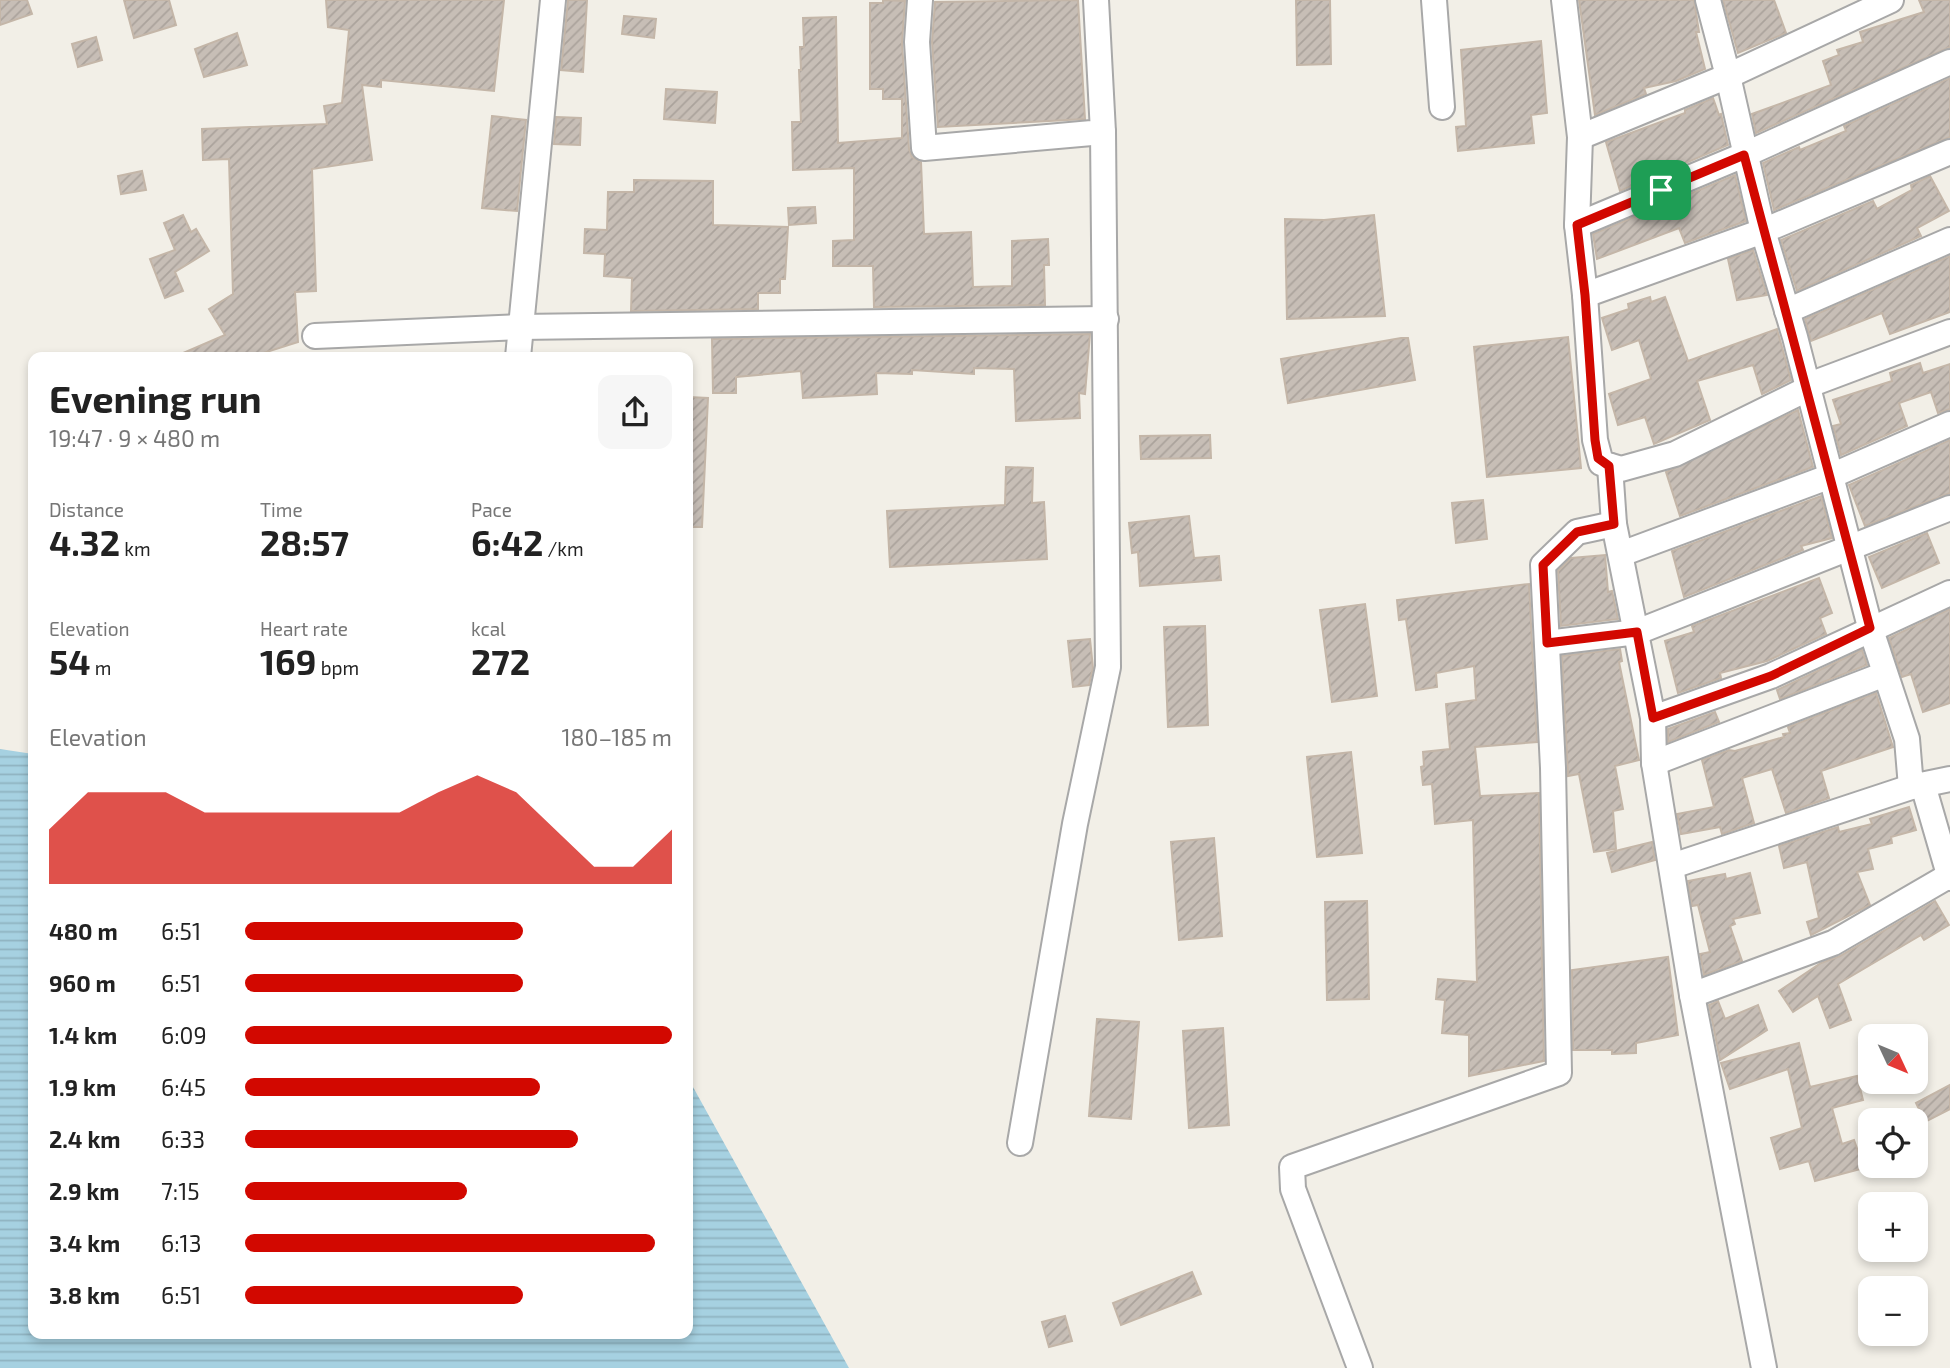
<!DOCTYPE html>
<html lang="en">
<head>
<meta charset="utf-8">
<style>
  :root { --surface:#fff; --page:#f6f6f6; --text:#222; --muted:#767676; --accent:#d20800 }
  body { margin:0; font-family:"Exo 2",sans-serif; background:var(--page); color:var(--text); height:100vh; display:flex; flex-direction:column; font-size:26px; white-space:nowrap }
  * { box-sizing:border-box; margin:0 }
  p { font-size:23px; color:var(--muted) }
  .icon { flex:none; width:38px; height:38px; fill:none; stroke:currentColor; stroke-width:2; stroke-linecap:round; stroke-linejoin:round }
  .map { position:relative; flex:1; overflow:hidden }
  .panel { position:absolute; left:28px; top:352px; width:665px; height:987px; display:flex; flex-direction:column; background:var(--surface); border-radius:14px; box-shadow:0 4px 10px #0003 }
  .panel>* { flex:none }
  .needle { width:46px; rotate:134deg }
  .controls { position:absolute; left:1858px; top:1024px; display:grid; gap:14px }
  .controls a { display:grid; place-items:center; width:70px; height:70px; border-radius:14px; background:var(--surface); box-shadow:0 4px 10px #0003; font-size:35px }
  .pin { position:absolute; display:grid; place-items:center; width:60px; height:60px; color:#fff; margin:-30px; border-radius:14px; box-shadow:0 4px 10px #0006 }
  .round { display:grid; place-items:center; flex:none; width:74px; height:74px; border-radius:14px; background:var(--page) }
  .overview { display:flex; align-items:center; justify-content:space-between; height:119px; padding:0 21px }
  h1 { font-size:38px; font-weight:700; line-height:52px }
  .metrics { display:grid; grid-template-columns:repeat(3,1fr); gap:10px; height:119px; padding:7px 21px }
  .metrics div { display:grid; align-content:center }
  .metrics b { font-size:35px; font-weight:700 }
  .metrics small { font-size:19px; font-weight:400 }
  .metrics p { font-size:19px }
  .chart { height:196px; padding:14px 21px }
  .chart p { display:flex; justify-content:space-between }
  .chart svg { width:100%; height:126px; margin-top:7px; fill:var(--accent); opacity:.7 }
  ul { padding:0 21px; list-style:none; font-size:23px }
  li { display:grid; grid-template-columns:112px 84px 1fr; align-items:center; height:52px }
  li i { height:18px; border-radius:9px; background:var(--accent) }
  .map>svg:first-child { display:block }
  .water { fill:url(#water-rules) }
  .building { fill:url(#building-hatch); stroke:#c4b6a8; stroke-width:2 }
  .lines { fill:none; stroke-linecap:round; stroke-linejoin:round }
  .minor-casing { stroke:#a8a8a8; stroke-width:28 }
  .minor { stroke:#fff; stroke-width:24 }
  .route-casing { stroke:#fff; stroke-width:14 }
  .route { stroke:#d20800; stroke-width:9 }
</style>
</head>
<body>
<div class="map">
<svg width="1950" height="1368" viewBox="0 0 1950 1368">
  <defs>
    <pattern id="water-rules" width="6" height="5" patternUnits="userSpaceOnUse" patternTransform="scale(1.75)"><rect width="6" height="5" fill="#a6d1e1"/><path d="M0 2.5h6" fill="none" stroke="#8fb3c1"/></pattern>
    <pattern id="building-hatch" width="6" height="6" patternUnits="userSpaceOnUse" patternTransform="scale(1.75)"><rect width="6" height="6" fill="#c7beb6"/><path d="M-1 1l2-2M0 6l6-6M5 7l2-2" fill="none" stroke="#aba39c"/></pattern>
  </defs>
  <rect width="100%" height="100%" fill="#f2efe7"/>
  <path class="water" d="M0,749L33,754V1334H688V1078L849,1368H0Z"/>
  <g class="building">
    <path d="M0,0H27L32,14L0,25Z"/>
    <path d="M124,0H169L176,25L134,38Z"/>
    <path d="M326,0H504L494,91L381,80V87L362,85L372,160L312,169L316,291L295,292L298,342L251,357H174L225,335L209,309L233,294L229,159L203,160L202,129L327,124L324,106L342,103L349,30L328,27Z"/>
    <path d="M568,0H587L583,72L561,70Z"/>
    <path d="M883,0L905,1L902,43L909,149L912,157L921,162L924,234L971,232L973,287L1012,286V241L1048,239L1049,265H1044L1045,305L874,307L873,266H833V241L854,240V168L793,170L792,122H801L799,70H801L800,47H804L803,18L836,17L838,143L902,138V99H883V89H870V3H883Z"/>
    <path d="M1078,0L1085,119L938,127L932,42L935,2Z"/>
    <path d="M1296,0H1330L1331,64L1297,65Z"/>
    <path d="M1579,0H1694L1699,32H1696L1705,69L1676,81L1644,88L1646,94L1595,115Z"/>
    <path d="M1723,0H1774L1786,33L1738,53Z"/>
    <path d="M1919,0H1950V47L1756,133L1752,114L1831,85L1823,61L1839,55L1837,50L1863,42L1860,32L1924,12Z"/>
    <path d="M624,16L656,19L654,38L622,34Z"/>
    <path d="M237,33L247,65L204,77L195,49Z"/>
    <path d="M96,37L102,60L78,67L72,44Z"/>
    <path d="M1541,41L1547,113L1531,115L1534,143L1458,151L1456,127L1466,126L1461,50Z"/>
    <path d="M1950,78V137L1774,210L1763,163L1799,147L1800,150L1846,131L1844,126Z"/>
    <path d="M666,89L717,92L715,123L664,119Z"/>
    <path d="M1713,98L1719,115L1721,114L1728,145L1620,191L1606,142L1685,113V110Z"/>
    <path d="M492,116L526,120L517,211L482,208Z"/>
    <path d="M556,117L581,118L580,145L554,144Z"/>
    <path d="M142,171L146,190L121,194L118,176Z"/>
    <path d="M1735,175L1746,221L1685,243L1679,228L1597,259L1593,234Z"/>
    <path d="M1930,176L1949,211L1917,228L1921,236L1797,291L1781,240L1873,201L1877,209L1912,190L1911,185Z"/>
    <path d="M634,180L713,181V225L788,227L785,279H780V293H758V309L631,311L632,278L604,276L605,254L584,253L585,229L607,230L608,192H634Z"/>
    <path d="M815,207L816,223L789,225L788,208Z"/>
    <path d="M183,215L191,232L196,229L209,251L175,272L183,291L165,298L150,259L175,250L164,223Z"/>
    <path d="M1374,215L1385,316L1287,319L1285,219L1324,220Z"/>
    <path d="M1753,250L1767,295L1737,300L1728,259Z"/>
    <path d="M1950,256V312L1890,334L1882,313L1811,341L1805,319Z"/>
    <path d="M1650,297L1651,302L1665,297L1688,361L1777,329L1791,380L1762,394L1753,365L1697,381L1710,420L1654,444L1645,417L1618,425L1609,394L1651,379L1639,340L1612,350L1602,318L1629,309L1628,304Z"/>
    <path d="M1090,334L1085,394L1079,393L1080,418L1016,421L1014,369L974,368V374L912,370V374L876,373L877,394L803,398L801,371L736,377V393H713L712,339Z"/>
    <path d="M1568,337L1581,468L1487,477L1474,347Z"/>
    <path d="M1401,338H1408L1415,380L1288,403L1281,359Z"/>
    <path d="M1920,363L1923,373L1950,364V409L1938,413L1931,392L1899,403L1907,426L1841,455L1833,426L1841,424L1833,400L1892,381L1890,373Z"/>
    <path d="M688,397L708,398L702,527H688Z"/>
    <path d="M1798,410L1813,467L1680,516L1666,472Z"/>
    <path d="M1210,435L1211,458L1141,459L1140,436Z"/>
    <path d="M1950,440V493L1865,526L1849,485Z"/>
    <path d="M1006,467L1033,468L1032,503L1044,502L1047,559L890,567L887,511L1005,505Z"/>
    <path d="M1821,496L1832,538L1801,546L1803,550L1684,597L1672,551Z"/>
    <path d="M1483,500L1487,539L1456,543L1452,503Z"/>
    <path d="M1189,516L1194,558L1219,556L1221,580L1140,586L1138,552L1132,553L1129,523Z"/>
    <path d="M1927,533L1939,563L1882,588L1869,557Z"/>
    <path d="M1605,555L1608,592L1612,591L1618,619L1561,626L1558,571L1571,558Z"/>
    <path d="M1819,578L1832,613L1820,618L1826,634L1767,661L1720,673L1721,678L1678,693L1665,641L1694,632L1692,626Z"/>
    <path d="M1529,584L1537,742L1475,747L1480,796L1539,793L1544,1061L1469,1076V1035L1442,1033L1445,1000L1436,999L1438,979L1477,982L1473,820L1435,824L1432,784L1423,785L1421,767L1424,766L1423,752L1450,749L1446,704L1476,700L1474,666L1436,673L1437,687L1416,690L1406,619L1399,620L1397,600Z"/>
    <path d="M1365,604L1377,696L1332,702L1320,610Z"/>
    <path d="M1950,609V703L1923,712L1911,674L1902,677L1889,638Z"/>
    <path d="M1205,626L1208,725L1168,727L1164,627Z"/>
    <path d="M1090,639L1093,668L1089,685L1073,687L1068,641Z"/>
    <path d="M1620,649L1622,661L1619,662L1639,760L1615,766L1623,809L1613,811L1616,849L1594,852L1579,774L1568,776L1562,656Z"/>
    <path d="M1862,650L1867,665L1780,699L1777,690Z"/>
    <path d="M1876,693L1893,747L1821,771L1829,798L1786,813L1772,769L1742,778L1754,823L1722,834L1720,827L1681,834L1677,814L1714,807L1702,760L1729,750L1735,751L1784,737L1783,734L1790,733L1788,727Z"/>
    <path d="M1715,712L1719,722L1668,742V729Z"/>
    <path d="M1351,752L1362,853L1317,857L1307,757Z"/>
    <path d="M1909,807L1916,830L1891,837L1892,843L1868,849L1873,869L1857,872L1870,905L1811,935L1807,922L1819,918L1807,862L1784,868L1779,846L1838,827L1839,832L1872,824L1870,819Z"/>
    <path d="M1214,838L1222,936L1179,940L1171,842Z"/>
    <path d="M1652,842L1655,860L1612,872L1607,853Z"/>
    <path d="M1750,873L1760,913L1733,919L1735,924L1730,926L1742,961L1704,975L1700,954L1710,952L1698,905L1692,906L1688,881L1725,874L1726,879Z"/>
    <path d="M1367,901L1369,999L1327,1000L1325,902Z"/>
    <path d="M1935,901L1949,925L1924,940L1921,935L1838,984L1851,1020L1830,1028L1818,996L1793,1012L1779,991L1821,963L1840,956Z"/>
    <path d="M1668,957L1678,1035L1636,1043V1053L1612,1054V1050H1573L1572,970Z"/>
    <path d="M1718,1001L1725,1019L1758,1005L1767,1030L1720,1060L1709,1005Z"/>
    <path d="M1097,1019L1139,1022L1131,1119L1089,1116Z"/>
    <path d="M1223,1028L1229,1125L1189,1128L1183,1031Z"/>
    <path d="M1799,1043L1810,1087L1857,1076L1863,1100L1832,1108L1842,1144L1854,1140L1864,1168L1815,1181L1809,1161L1780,1169L1771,1138L1802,1128L1788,1069L1730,1089L1721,1063Z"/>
    <path d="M1950,1085V1109L1925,1122L1916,1103Z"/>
    <path d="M1192,1272L1201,1294L1121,1325L1113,1303Z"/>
    <path d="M1065,1316L1072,1341L1049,1347L1042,1322Z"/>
  </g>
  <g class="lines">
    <defs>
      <g id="minor">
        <path d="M920,0L917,42L924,148L1103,132L1096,0"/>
        <path d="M1434,0L1442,107"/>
        <path d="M1564,0L1580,137L1728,76L1763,231L1795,337L1870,627L1907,739L1911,787L1950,779"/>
        <path d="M1708,0L1728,76L1891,0"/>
        <path d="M1580,137L1577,225L1585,295L1595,440L1601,463L1621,469L1675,454L1809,388V385L1950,332"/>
        <path d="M1577,225L1744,155L1950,62"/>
        <path d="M1585,295L1763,231L1950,152"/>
        <path d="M1787,311L1950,240"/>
        <path d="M315,336L519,327L1106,319"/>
        <path d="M518,357L553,0"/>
        <path d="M1610,466L1614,524L1653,718L1654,763L1692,995L1764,1368"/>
        <path d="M1621,554L1831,476L1950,424"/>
        <path d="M1547,643L1637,632L1950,508"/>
        <path d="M1653,718L1771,676L1950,593"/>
        <path d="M1654,763L1885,674"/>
        <path d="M1923,785L1950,878"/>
        <path d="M1672,866L1911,787"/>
        <path d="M1692,995L1833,943L1950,875"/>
        <path d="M1020,1143L1075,824L1108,667L1103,132"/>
        <path d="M1360,1368L1293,1189L1292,1167L1559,1073L1553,768L1543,565L1577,532L1614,524"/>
      </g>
    </defs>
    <use href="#minor" class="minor-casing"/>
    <use href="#minor" class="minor"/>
  </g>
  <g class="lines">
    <defs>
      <path id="route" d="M1744,155L1870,628L1771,676L1653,718L1637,632L1547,643L1543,565L1577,532L1614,524L1609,466L1598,458L1595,440L1585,295L1577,225Z"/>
    </defs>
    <use href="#route" class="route-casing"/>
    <use href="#route" class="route"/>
  </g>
</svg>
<div class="controls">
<a><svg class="needle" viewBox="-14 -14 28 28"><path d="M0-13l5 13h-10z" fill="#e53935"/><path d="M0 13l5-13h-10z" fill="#767676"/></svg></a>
<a><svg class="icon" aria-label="locate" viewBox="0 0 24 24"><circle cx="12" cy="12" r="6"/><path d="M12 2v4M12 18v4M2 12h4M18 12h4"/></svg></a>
<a>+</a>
<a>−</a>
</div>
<div class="pin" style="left:1661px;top:190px;background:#1e9e55"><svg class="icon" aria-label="arrive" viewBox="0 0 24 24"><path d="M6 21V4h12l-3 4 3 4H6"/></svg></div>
<section class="panel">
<div class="overview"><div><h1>Evening run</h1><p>19:47 · 9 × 480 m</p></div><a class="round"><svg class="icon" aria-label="share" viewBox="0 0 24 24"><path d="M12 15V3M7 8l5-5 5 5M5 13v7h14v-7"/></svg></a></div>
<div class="metrics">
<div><p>Distance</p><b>4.32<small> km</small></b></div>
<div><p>Time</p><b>28:57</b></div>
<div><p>Pace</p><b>6:42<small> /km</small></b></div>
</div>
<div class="metrics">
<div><p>Elevation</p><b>54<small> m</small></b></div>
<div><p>Heart rate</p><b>169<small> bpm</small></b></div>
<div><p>kcal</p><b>272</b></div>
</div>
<div class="chart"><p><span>Elevation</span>180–185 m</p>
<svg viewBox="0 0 160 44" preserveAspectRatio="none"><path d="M0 44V25L10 12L20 12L30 12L40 19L50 19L60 19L70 19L80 19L90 19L100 12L110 6L120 12L130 25L140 38L150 38L160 25V44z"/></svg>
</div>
<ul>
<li><b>480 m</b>6:51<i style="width:65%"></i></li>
<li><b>960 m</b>6:51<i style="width:65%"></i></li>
<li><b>1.4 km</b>6:09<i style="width:100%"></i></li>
<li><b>1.9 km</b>6:45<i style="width:69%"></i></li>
<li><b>2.4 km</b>6:33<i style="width:78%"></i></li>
<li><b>2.9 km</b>7:15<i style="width:52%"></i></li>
<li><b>3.4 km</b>6:13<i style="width:96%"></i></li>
<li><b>3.8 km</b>6:51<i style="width:65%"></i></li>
</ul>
</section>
</div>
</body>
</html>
